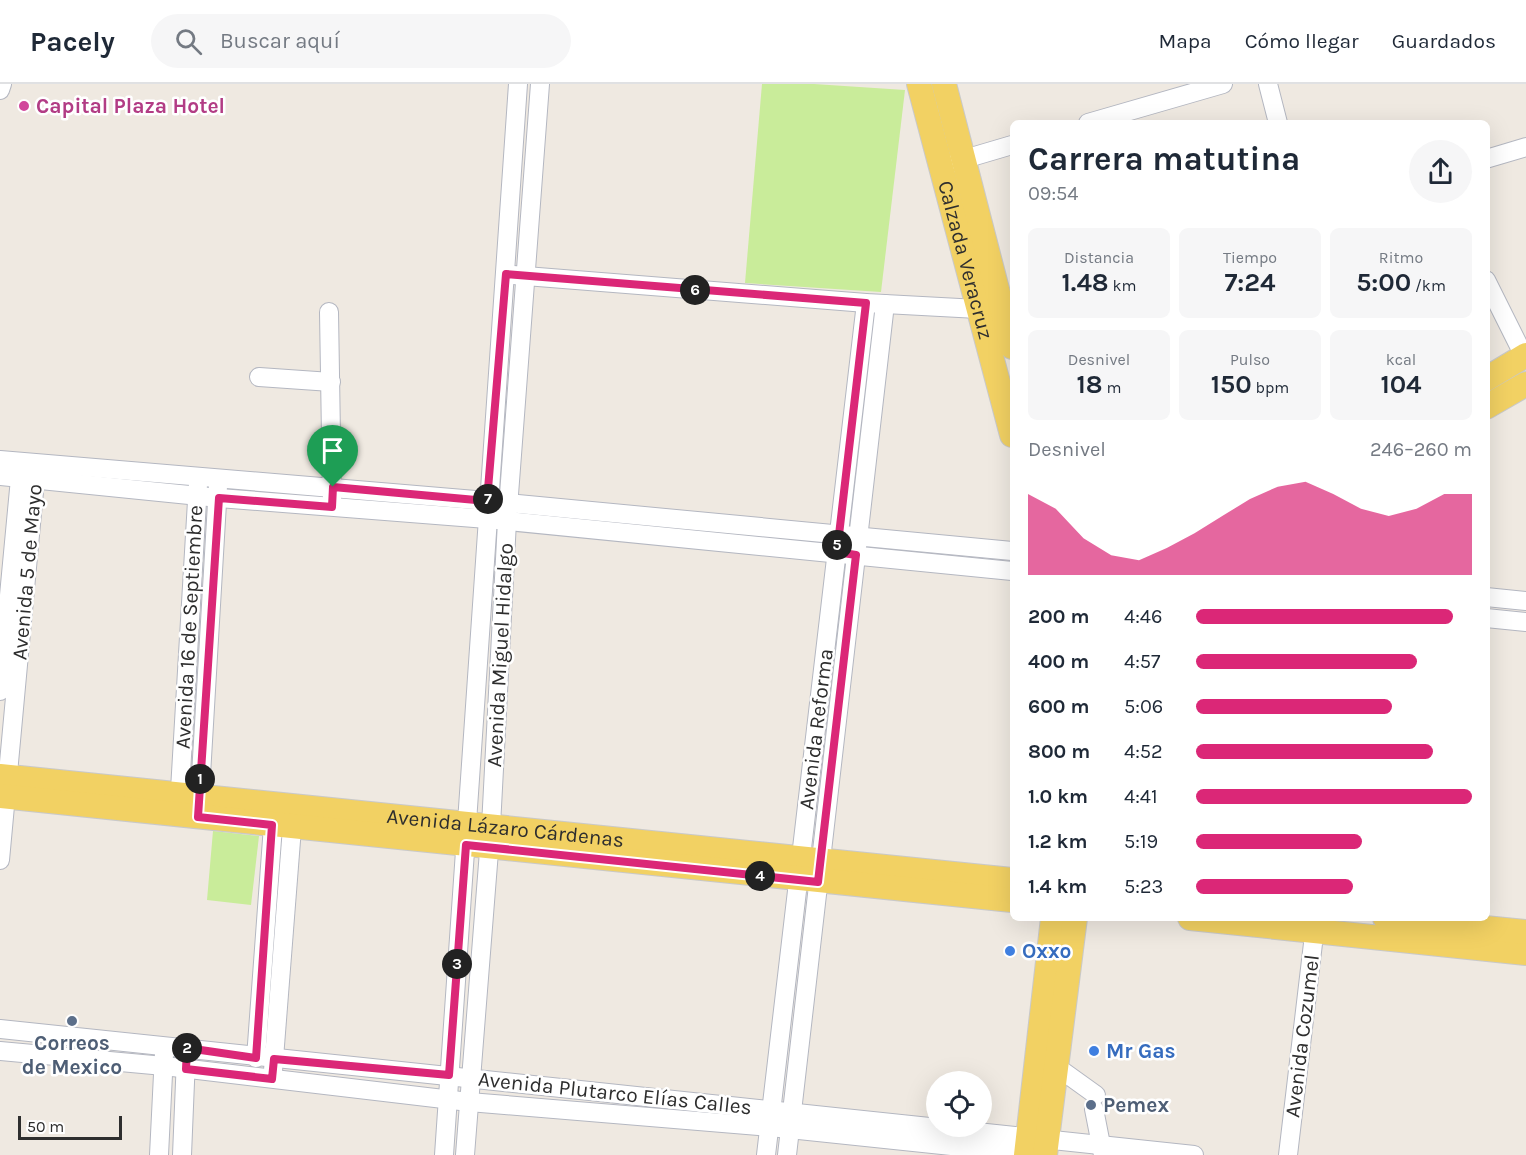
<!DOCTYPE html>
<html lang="es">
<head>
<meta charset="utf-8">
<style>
  :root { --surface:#fff; --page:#f6f6f7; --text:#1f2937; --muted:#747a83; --line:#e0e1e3; --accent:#db2777 }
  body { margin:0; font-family:Karla,sans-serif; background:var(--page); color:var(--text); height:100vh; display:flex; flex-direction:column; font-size:22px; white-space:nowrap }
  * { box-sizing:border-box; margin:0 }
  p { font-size:20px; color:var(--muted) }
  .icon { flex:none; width:33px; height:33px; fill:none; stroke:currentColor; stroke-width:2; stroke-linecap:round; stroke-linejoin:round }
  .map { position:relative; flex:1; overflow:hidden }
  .side { position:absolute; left:1010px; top:36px; width:480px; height:801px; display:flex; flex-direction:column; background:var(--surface); border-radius:9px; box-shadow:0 6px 24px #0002 }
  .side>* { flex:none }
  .tools { position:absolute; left:926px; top:987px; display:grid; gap:12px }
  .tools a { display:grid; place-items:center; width:66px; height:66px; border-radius:50%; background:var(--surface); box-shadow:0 6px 24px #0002; font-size:30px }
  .scale { position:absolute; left:18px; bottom:15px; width:104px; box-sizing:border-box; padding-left:6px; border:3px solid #2e2e2e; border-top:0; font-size:16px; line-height:21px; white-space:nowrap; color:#2e2e2e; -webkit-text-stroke:4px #fff; paint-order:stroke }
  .pin { position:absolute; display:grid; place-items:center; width:51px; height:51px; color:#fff; margin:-62px -26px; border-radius:50% 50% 50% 0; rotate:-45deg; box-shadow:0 0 6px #0007 }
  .pin .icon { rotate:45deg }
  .km { position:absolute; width:30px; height:30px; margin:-15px; border-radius:50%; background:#222; color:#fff; font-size:16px; line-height:30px; text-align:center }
  .round { display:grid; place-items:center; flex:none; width:63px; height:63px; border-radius:32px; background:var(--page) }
  .overview { display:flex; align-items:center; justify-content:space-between; height:102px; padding:0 18px }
  h1 { font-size:33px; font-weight:700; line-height:45px }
  .stats { display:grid; grid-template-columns:repeat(3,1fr); gap:9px; height:102px; padding:6px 18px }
  .stats div { display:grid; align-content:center; border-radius:9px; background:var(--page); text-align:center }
  .stats b { font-size:26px; font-weight:700 }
  .stats small { font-size:16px; font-weight:400 }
  .stats p { font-size:16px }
  .chart { height:168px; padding:12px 18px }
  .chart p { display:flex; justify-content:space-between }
  .chart svg { width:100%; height:108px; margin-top:6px; fill:var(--accent); opacity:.7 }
  ul { padding:0 18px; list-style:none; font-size:20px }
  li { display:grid; grid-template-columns:96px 72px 1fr; align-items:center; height:45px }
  li i { height:15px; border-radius:8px; background:var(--accent) }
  header { display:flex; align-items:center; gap:36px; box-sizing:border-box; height:84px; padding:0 30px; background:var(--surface); border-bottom:2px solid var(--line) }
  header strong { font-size:28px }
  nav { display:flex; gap:33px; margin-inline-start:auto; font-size:21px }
  .search { width:420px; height:54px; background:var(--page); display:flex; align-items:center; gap:15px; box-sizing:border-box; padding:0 21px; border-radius:33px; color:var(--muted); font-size:22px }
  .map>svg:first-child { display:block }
  .pitch { fill:#c9ec9a }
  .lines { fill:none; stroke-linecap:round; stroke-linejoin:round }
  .minor-casing { stroke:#b4b7c1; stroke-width:20 }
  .major-casing { stroke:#c9c9c9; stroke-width:26 }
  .minor { stroke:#fff; stroke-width:18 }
  .major { stroke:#f2d163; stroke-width:24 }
  .route-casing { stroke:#fff; stroke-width:12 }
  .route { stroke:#db2777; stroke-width:8 }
  .hotel-dot { fill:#d1479c; stroke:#fff; stroke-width:2 }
  .shop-dot { fill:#3f7fe0; stroke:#fff; stroke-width:2 }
  .service-dot { fill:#5c6f8a; stroke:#fff; stroke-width:2 }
  .labels { text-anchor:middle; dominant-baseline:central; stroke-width:5; stroke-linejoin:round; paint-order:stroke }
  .hotel-label { font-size:21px; font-weight:bold; fill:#b23c85; stroke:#fff; text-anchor:start }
  .street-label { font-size:21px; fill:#2e2e2e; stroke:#fff }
  .shop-label { font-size:21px; font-weight:bold; fill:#366cbe; stroke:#fff; text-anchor:start }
  .service-label { font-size:21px; font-weight:bold; fill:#4e5e75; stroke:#fff }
</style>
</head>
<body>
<header>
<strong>Pacely</strong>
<div class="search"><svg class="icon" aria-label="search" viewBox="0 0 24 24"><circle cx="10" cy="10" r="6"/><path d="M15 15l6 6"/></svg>Buscar aquí</div>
<nav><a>Mapa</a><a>Cómo llegar</a><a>Guardados</a></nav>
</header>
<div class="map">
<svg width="1526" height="1071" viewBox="0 0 1526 1071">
  <rect width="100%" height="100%" fill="#efe9e1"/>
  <g class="pitch">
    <path d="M762,0H814L905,6L881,208L745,199Z"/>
    <path d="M213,747L259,752L251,821L207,816Z"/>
  </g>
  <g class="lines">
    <defs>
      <g id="minor">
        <path d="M1268,0L1278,39"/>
        <path d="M0,6L2,0"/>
        <path d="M1088,39L1223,0"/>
        <path d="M1486,75L1526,63"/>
        <path d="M951,79L1012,61"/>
        <path d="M513,191L866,219L978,225"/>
        <path d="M1486,196L1524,272"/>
        <path d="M329,228L332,415"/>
        <path d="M259,293L331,298"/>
        <path d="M0,376L487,417L1012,467"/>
        <path d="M0,392L219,414L487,435L1012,487"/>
        <path d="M1486,513L1526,517"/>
        <path d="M1486,534L1526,538"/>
        <path d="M0,607L21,384"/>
        <path d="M179,723L198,400"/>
        <path d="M199,725L218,402"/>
        <path d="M0,776L36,386"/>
        <path d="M0,945C398,987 796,1028 1194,1071"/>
        <path d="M0,967L164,982L469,1018L770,1043L1037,1071"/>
        <path d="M256,974L274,728"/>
        <path d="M1057,983L1096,1011"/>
        <path d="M273,987L293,731"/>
        <path d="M1094,1025L1103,1071"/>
        <path d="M159,1071L164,970"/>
        <path d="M182,1071L186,974"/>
        <path d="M444,1071L518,0"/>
        <path d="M465,1071L491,742L507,437L540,0"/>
        <path d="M766,1071L866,219"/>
        <path d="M787,1071L885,220"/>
        <path d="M1288,1071L1316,834"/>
      </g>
      <g id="major">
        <path id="s1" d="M919,0L1012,351"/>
        <path d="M944,0L1012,263"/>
        <path d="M1486,295L1526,271"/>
        <path d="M1486,323L1526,300"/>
        <path id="s2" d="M0,692L1012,796"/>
        <path d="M0,712L1012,816"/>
        <path d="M1190,834L1526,869"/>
        <path d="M1385,834L1526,848"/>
        <path d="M1026,1071L1053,834"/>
        <path d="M1045,1071L1075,834"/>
      </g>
    </defs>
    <use href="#minor" class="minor-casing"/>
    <use href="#major" class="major-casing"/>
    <use href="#minor" class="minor"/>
    <use href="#major" class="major"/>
  </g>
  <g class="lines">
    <defs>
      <path id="route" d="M506,190L866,219L837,468L856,471L818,798L466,761L449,991L274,975L272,995L186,985L187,964L256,974L272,741L198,733L219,414L332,423L333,403L487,417Z"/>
    </defs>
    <use href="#route" class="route-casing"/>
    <use href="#route" class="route"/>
  </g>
  <circle class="hotel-dot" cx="24" cy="22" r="6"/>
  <g class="shop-dot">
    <circle cx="1010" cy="867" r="6"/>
    <circle cx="1094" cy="967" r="6"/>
  </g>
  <g class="service-dot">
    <circle cx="72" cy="937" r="6"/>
    <circle cx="1091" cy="1021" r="6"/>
  </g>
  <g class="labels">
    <g class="hotel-label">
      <text x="36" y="22">Capital Plaza Hotel</text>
    </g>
    <g class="street-label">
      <text stroke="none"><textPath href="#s1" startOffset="182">Calzada Veracruz</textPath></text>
      <text transform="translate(27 488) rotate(-85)">Avenida 5 de Mayo</text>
      <text transform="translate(189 543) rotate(-87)">Avenida 16 de Septiembre</text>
      <text transform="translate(500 571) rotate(-87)">Avenida Miguel Hidalgo</text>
      <text transform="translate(816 645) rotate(-83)">Avenida Reforma</text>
      <text stroke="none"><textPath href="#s2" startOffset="508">Avenida Lázaro Cárdenas</textPath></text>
      <text transform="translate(1302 952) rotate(-83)">Avenida Cozumel</text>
      <text transform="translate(615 1009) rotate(6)">Avenida Plutarco Elías Calles</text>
    </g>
    <g class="shop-label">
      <text x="1022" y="867">Oxxo</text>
      <text x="1106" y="967">Mr Gas</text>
    </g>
    <g class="service-label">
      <text x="72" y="959">Correos<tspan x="72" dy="24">de Mexico</tspan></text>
      <text x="1103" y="1021" text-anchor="start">Pemex</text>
    </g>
  </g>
</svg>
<div class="tools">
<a><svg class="icon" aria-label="locate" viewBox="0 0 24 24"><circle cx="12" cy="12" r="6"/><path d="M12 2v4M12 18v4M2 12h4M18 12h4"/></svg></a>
</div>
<div class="scale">50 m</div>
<div class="pin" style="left:333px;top:403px;background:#1e9e55"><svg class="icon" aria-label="arrive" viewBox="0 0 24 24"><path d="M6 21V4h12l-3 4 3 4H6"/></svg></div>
<b class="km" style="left:200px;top:695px">1</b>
<b class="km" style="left:187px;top:964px">2</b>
<b class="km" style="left:457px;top:880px">3</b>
<b class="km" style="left:760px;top:792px">4</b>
<b class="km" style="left:837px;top:461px">5</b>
<b class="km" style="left:695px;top:206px">6</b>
<b class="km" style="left:488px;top:415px">7</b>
<section class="side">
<div class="overview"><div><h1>Carrera matutina</h1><p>09:54</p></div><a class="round"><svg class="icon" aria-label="share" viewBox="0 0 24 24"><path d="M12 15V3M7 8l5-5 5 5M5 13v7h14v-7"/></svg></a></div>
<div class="stats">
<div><p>Distancia</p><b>1.48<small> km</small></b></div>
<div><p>Tiempo</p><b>7:24</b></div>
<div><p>Ritmo</p><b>5:00<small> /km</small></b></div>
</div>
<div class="stats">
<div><p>Desnivel</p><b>18<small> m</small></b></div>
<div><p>Pulso</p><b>150<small> bpm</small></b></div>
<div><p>kcal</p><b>104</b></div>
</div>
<div class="chart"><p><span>Desnivel</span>246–260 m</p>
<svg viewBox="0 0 160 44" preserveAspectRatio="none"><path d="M0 44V11L10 17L20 29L30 36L40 38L50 33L60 27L70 20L80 13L90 8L100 6L110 11L120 17L130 20L140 17L150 11L160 11V44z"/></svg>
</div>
<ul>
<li><b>200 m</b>4:46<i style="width:93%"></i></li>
<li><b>400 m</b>4:57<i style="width:80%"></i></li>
<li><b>600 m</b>5:06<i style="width:71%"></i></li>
<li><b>800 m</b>4:52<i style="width:86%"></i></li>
<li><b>1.0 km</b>4:41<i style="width:100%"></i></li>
<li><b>1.2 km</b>5:19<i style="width:60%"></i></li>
<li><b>1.4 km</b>5:23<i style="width:57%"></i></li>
</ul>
</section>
</div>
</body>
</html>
